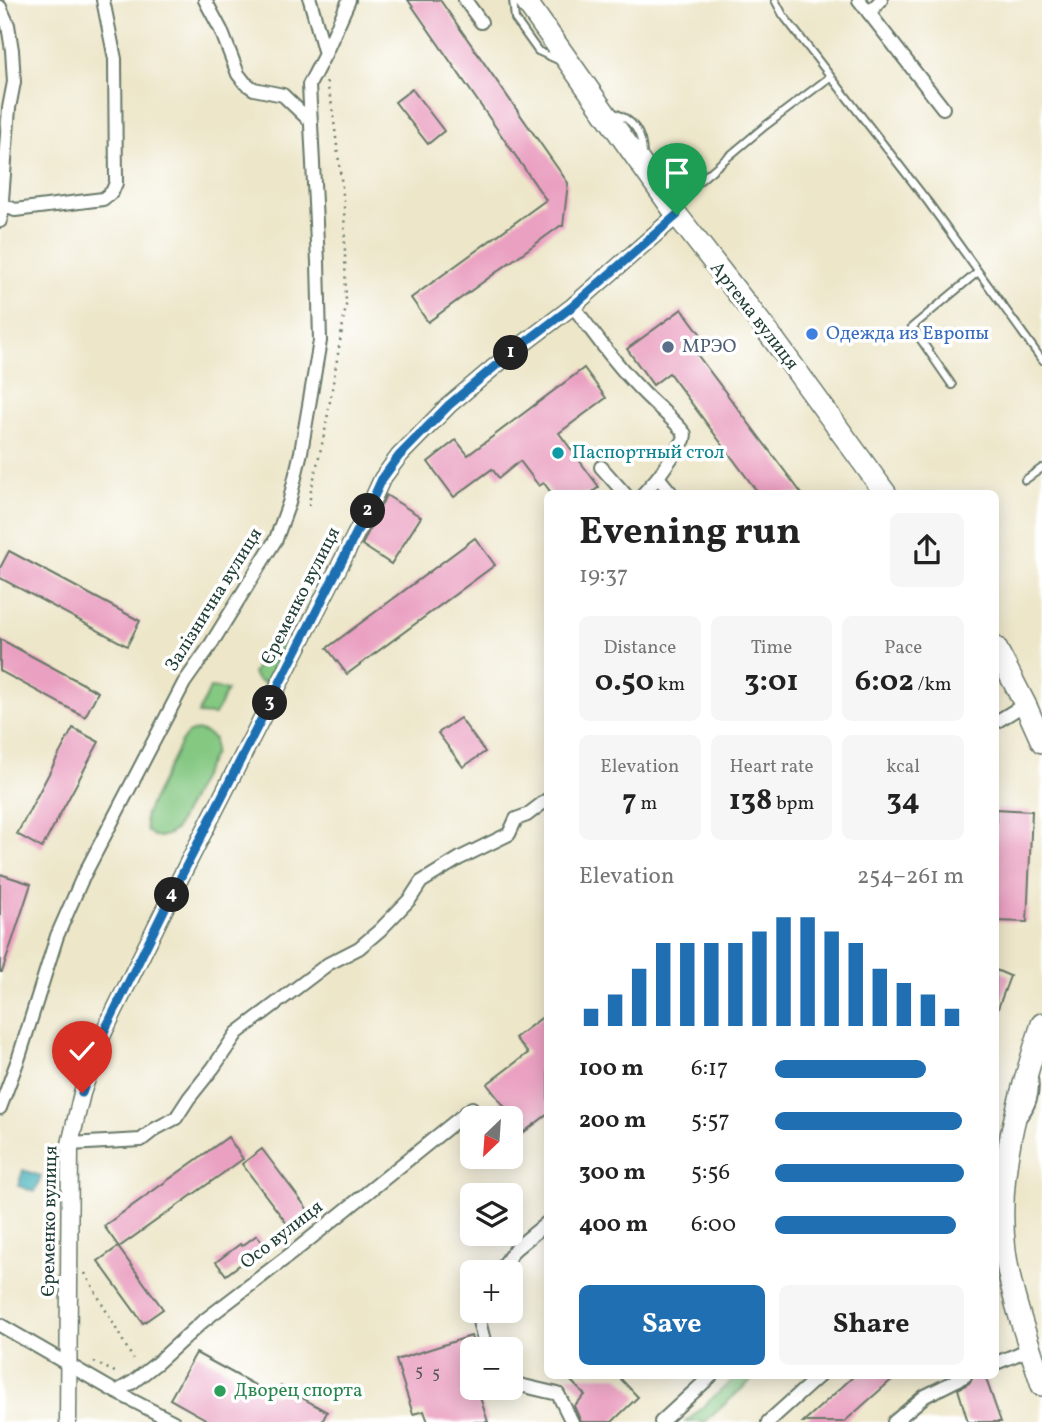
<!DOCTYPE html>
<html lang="en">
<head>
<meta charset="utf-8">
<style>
  :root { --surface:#fff; --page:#f6f6f6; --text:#222; --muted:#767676; --accent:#1f6fb2 }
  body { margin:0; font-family:Vollkorn,serif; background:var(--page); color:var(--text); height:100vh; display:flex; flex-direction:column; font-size:26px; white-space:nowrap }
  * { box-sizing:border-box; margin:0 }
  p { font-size:23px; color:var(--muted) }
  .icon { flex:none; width:38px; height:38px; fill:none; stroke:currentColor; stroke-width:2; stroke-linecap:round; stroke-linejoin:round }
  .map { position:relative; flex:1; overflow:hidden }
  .panel { position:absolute; left:544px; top:490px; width:455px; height:889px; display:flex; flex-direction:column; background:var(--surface); border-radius:10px; box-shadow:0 4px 18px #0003 }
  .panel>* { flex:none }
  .needle { width:46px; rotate:205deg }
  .fabs { position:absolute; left:460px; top:1106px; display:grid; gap:14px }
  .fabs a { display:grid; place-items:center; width:63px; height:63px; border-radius:10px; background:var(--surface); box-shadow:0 4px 18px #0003; font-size:35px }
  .pin { position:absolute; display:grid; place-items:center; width:60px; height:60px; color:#fff; margin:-72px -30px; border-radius:50% 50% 50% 0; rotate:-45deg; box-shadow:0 0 7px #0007 }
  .pin .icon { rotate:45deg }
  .km { position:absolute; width:35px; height:35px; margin:-18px; border-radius:50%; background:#222; color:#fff; font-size:19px; line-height:35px; text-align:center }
  .round { display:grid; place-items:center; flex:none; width:74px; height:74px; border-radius:10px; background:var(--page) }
  .summary { display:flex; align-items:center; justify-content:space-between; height:119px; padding:0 35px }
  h1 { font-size:38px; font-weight:700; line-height:52px }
  .stats { display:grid; grid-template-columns:repeat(3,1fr); gap:10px; height:119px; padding:7px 35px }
  .stats div { display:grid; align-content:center; border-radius:10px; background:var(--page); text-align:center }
  .stats b { font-size:30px; font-weight:700 }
  .stats small { font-size:19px; font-weight:400 }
  .stats p { font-size:19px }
  .chart { height:196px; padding:14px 35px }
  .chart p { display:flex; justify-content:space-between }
  .chart svg { width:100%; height:126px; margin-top:7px; stroke:var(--accent); stroke-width:6 }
  .button { display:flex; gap:14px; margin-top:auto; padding:14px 35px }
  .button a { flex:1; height:80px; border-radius:10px; background:var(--accent); color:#fff; font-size:28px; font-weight:700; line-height:80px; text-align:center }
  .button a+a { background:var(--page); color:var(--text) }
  ul { padding:0 35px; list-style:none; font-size:23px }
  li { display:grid; grid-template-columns:112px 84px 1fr; align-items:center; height:52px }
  li i { height:18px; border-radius:9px; background:var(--accent) }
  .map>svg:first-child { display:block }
  .green { fill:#84c882; stroke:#52825b; stroke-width:2 }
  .water { fill:#39aab6; stroke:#2c7475; stroke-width:2 }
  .building { fill:#eaa0c1 }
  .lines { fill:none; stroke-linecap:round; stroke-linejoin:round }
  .service-casing { stroke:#677868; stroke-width:10 }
  .minor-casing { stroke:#677868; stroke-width:16 }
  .tertiary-casing { stroke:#677868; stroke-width:19 }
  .trunk-casing { stroke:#677868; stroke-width:24 }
  .path { stroke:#677868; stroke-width:2.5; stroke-dasharray:2 5; stroke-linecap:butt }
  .service { stroke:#fff; stroke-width:6 }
  .minor { stroke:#fff; stroke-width:12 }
  .tertiary { stroke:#fff; stroke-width:16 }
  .trunk { stroke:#fff; stroke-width:21 }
  .route-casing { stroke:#fff; stroke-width:14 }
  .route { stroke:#1f6fb2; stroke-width:9 }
  .shop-dot { fill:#3f7fe0; stroke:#fff; stroke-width:2.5 }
  .service-dot { fill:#5c6f8a; stroke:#fff; stroke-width:2.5 }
  .culture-dot { fill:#0f9aa8; stroke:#fff; stroke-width:2.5 }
  .leisure-dot { fill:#2e9e5b; stroke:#fff; stroke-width:2.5 }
  .labels { text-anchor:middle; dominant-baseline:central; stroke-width:7; stroke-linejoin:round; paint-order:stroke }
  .number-label { font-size:16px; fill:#525657 }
  .street-label { font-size:19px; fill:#1f3d34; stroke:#fff }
  .shop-label { font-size:19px; fill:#366cbe; stroke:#fff; text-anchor:start }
  .service-label { font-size:19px; fill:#4e5e75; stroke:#fff; text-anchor:start }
  .culture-label { font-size:19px; fill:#0d838f; stroke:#fff; text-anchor:start }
  .leisure-label { font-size:19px; fill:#27864d; stroke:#fff; text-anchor:start }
</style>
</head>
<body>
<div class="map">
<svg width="1042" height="1422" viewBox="0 0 1042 1422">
  <rect width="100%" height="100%" fill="#fff"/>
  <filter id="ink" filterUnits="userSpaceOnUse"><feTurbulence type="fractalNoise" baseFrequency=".0143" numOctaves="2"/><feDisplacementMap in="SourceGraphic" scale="14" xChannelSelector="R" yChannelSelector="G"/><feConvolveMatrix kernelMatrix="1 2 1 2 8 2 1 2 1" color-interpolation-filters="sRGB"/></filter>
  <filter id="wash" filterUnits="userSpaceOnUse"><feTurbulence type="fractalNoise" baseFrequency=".00686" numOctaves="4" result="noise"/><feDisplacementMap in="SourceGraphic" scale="28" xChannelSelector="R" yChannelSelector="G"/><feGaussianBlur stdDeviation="1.57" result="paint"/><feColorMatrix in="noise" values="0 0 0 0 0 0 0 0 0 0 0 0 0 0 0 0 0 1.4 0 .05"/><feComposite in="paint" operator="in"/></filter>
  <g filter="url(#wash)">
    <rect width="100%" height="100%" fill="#ede6c9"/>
    <g class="green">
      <path d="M271,640L285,646L266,684L256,679L253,673Z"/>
      <path d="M210,688L227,690L215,715L198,714Z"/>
      <path d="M197,730L206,733L214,739V753L175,830L167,835L159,837L154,836L147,831L145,819L146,813L181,742L187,734Z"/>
      <path d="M737,1376H756L705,1422H686Z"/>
    </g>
    <path class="water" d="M23,1170L41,1176L35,1192L18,1186Z"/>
    <g id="blocks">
      <g class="building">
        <path d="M408,0H440L568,183L563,226H560L428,322L411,298L546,200Z"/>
        <path d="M412,89L444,131L428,144L395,102Z"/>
        <path d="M682,309L708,344L696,353L802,494H759L669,373L653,385L627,349Z"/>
        <path d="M584,368L606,398L559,433L599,487L590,494H552L544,483L539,486L520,461L499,478L492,469L454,497L428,462L456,440L468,455Z"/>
        <path d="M386,495L421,517L391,564L362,545Z"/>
        <path d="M475,538L495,565L347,674L327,648Z"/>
        <path d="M9,551L140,621L127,646L0,578V568Z"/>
        <path d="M0,639L98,692L85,717L0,671Z"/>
        <path d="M460,718L485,752L463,767L438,733Z"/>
        <path d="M73,728L99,742L42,848L17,834Z"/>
        <path d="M996,809L1032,811L1027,922L996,921Z"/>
        <path d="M0,874L31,884L2,972H0Z"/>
        <path d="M996,970L1010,976L997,1011L996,1010Z"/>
        <path d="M548,1013V1114L524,1132L487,1084L528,1053L515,1038Z"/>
        <path d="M228,1137L243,1159L119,1247L104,1226Z"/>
        <path d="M262,1149L308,1210L288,1225L242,1164Z"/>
        <path d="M257,1235L265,1246L226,1275L216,1262L240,1244L242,1246Z"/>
        <path d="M118,1247L163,1309L143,1323L98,1261Z"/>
        <path d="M471,1336L475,1349H472V1388H477L488,1422H428L424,1411L413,1414L396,1360Z"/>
        <path d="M196,1353L275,1396L281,1386L327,1412L322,1422H211L170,1399Z"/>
        <path d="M566,1376H618L638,1397L612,1422H581L574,1406L585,1395Z"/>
        <path d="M854,1376H896L844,1422H803Z"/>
        <path d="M974,1376H985L1001,1422H968L958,1389L969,1383Z"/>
      </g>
    </g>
  </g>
  <g filter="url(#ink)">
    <use href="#blocks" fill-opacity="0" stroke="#677868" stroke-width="2"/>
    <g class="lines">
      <defs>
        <g id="service">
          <path d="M513,0L515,19L538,51L558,60"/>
          <path d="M775,0L783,15L928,202L1042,360"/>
          <path d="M612,112C634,119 643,134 643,156"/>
          <path d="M672,204L765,126L830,77"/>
          <path d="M952,385L912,327L978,272"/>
          <path d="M1025,480L1042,468"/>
          <path d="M1022,1119C1032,1108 1038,1090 1033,1075"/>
        </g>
        <g id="minor">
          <path d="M205,0L221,30L238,74L245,83L254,89L283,95L310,121"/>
          <path d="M465,0L481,22"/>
          <path d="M859,0L943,108"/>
          <path d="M0,7L8,25L12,50L14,82L9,108L2,200L4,205L15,210L103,199L112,192L116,183L115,59L103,0"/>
          <path d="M869,13L881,0"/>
          <path d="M325,54L349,0"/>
          <path d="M0,221L4,205"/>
          <path d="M573,306C595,335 616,365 642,391C656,406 672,417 685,434L684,440L658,477"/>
          <path d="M601,467L625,494"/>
          <path d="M643,494L658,477L672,494"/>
          <path d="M996,722L1025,704"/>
          <path d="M0,1108L19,1057L57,936L82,879L184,683L208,649L276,539L289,503L301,452L320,341L318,262L309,85L325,54L310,0"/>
          <path d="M70,1144L141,1140L155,1129L176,1118L189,1098L213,1068L237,1033L328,964L359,948L380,930L410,899L421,882L460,858L509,834L516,819L527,815L548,799"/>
          <path d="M499,1272L515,1249L548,1222"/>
          <path d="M482,1311L479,1321L486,1349"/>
          <path d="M0,1325L116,1392L174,1422"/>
          <path d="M996,1363L1030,1349"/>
          <path d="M511,1383L558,1394L572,1422"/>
          <path d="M116,1392L133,1382L157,1363L202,1322L296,1250L472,1108"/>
          <path d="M661,1422L711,1376"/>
          <path d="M768,1422L819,1376"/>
          <path d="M894,1422L925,1396L965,1376"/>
        </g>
        <path id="tertiary" d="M68,1422L70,1144L82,1093L102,1036L169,900L365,516L382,479L399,456L449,405L506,357L573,306L677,215"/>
        <g id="trunk">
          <path d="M525,0L677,215L774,340L886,494"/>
          <path d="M996,648L1025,704L1042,742"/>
          <path d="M1042,1024C1019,1097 995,1172 1005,1251C1011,1297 1028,1341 1042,1385"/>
        </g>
      </defs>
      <use href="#service" class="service-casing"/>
      <use href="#minor" class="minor-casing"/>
      <use href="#tertiary" class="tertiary-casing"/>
      <use href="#trunk" class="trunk-casing"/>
      <g class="path">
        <path d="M309,506L311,491L325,431L346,306L344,203L332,105L326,80"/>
        <path d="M85,1273L133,1359"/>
        <path d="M94,1362L119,1374"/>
      </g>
      <use href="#service" class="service"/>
      <use href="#minor" class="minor"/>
      <use href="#tertiary" class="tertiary"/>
      <use href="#trunk" class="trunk"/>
    </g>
  </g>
  <g class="lines" filter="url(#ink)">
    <defs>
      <path id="route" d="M82,1093L102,1036L169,900L365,516L382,479L399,456L449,405L506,357L573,306L677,215"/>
    </defs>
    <use href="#route" class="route-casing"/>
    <use href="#route" class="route"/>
  </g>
  <circle class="shop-dot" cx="812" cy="334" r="7"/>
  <circle class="service-dot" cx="668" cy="347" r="7"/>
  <circle class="culture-dot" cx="558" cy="453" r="7"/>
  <circle class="leisure-dot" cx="220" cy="1391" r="7"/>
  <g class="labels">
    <g class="number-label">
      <text x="419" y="1372">5</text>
      <text x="436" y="1374">5</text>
    </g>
    <g class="street-label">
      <text transform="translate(754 316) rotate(52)">Артема вулиця</text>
      <text transform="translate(301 596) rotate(-63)">Єременко вулиця</text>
      <text transform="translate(214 600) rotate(-58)">Залізнична вулиця</text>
      <text transform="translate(50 1221) rotate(-89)">Єременко вулиця</text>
      <text transform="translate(282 1235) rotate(-38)">Осо вулиця</text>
    </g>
    <g class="shop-label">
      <text x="826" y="334">Одежда из Европы</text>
    </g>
    <g class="service-label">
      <text x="682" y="347">МРЭО</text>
    </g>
    <g class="culture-label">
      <text x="572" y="453">Паспортный стол</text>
    </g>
    <g class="leisure-label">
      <text x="234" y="1391">Дворец спорта</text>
    </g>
  </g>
</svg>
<div class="fabs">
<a><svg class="needle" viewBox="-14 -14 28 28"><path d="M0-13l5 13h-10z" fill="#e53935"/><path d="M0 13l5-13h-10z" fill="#767676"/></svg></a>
<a><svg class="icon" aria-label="layers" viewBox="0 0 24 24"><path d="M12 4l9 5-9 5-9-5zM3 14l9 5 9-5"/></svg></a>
<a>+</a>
<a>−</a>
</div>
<div class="pin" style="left:677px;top:215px;background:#1e9e55"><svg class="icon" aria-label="arrive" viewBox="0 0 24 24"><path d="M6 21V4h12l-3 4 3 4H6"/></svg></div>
<div class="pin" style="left:82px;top:1093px;background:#d93025"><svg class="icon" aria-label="check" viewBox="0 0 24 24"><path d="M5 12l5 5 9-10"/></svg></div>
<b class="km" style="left:511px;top:353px">1</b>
<b class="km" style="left:368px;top:511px">2</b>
<b class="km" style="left:270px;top:703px">3</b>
<b class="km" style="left:172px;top:895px">4</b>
<section class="panel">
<div class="summary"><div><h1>Evening run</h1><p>19:37</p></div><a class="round"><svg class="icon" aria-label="share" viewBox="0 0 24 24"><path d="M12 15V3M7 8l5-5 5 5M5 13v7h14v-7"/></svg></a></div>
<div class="stats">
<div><p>Distance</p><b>0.50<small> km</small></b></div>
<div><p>Time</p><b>3:01</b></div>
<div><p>Pace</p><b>6:02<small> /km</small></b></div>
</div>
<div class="stats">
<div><p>Elevation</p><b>7<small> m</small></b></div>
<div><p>Heart rate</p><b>138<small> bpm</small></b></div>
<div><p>kcal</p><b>34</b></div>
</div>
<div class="chart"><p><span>Elevation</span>254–261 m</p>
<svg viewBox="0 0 160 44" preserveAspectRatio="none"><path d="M5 44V38M15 44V33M25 44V24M35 44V15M45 44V15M55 44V15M65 44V15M75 44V11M85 44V6M95 44V6M105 44V11M115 44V15M125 44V24M135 44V29M145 44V33M155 44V38"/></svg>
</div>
<ul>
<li><b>100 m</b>6:17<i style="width:80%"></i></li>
<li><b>200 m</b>5:57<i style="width:99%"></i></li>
<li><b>300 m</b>5:56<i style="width:100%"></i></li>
<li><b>400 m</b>6:00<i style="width:96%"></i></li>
</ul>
<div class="button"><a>Save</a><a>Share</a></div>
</section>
</div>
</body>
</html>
